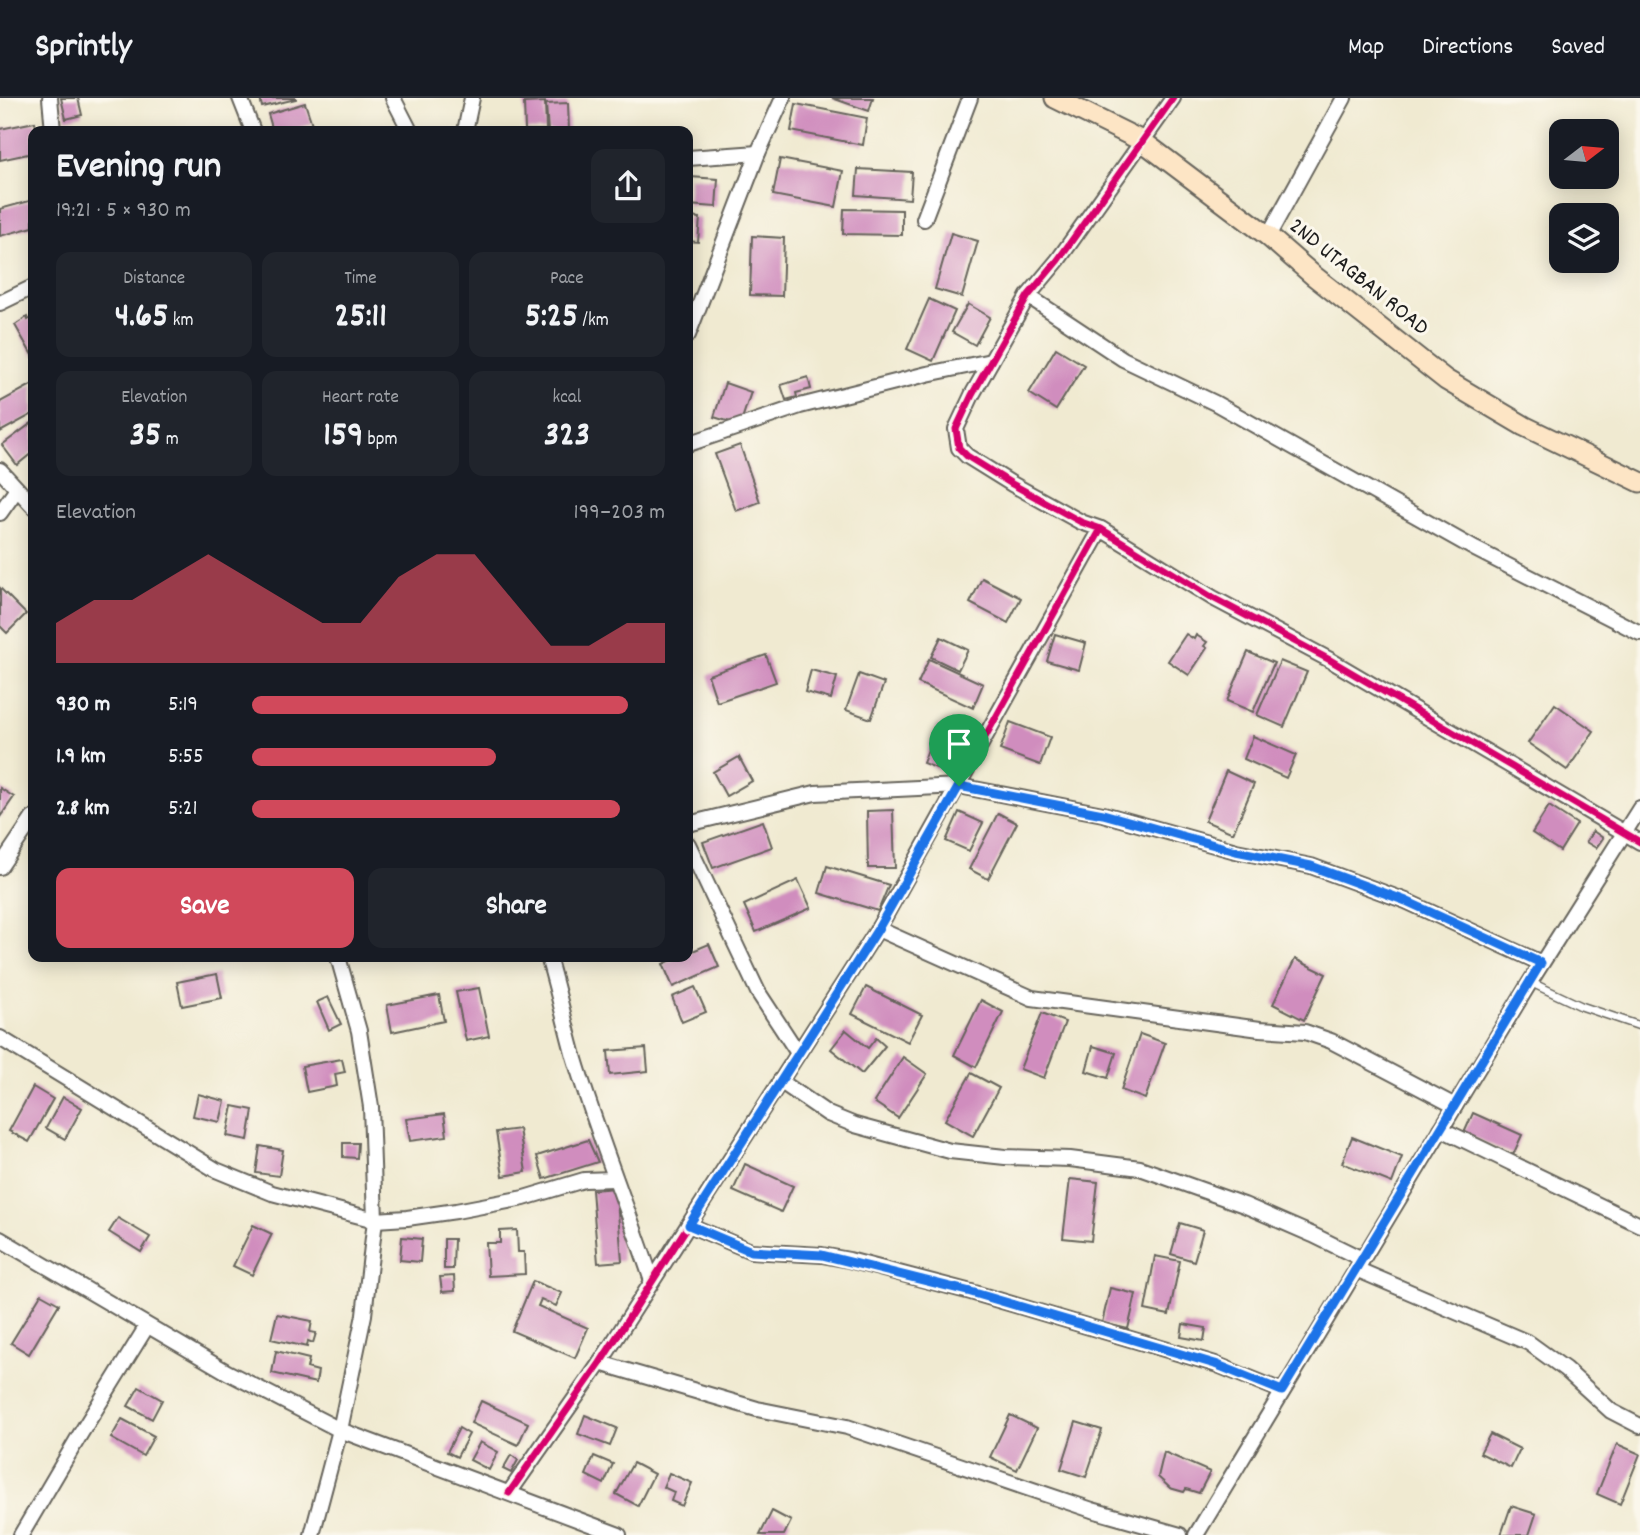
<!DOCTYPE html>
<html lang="en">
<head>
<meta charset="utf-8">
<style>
  :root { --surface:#171b24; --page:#20242c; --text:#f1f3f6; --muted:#9ea1a6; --line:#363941; --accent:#d1495b }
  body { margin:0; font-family:Dekko,sans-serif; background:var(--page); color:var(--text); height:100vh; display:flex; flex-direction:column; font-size:26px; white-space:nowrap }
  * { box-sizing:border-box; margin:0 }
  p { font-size:23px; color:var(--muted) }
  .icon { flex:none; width:38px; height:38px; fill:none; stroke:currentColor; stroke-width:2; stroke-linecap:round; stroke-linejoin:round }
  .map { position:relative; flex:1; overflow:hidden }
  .panel { position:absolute; left:28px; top:28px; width:665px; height:836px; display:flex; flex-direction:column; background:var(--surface); border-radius:14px; box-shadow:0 4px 18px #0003 }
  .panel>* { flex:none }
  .needle { width:46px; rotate:74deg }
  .controls { position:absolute; left:1549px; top:21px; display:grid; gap:14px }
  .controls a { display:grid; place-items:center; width:70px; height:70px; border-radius:14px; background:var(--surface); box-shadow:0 4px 18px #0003; font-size:35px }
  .pin { position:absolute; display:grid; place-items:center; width:60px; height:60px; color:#fff; margin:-72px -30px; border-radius:50% 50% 50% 0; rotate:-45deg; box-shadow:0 0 7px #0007 }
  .pin .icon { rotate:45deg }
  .round { display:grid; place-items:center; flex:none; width:74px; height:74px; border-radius:14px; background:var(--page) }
  .headline { display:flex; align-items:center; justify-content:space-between; height:119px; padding:0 28px }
  h1 { font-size:38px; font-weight:700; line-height:52px }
  .figures { display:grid; grid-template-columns:repeat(3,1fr); gap:10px; height:119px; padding:7px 28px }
  .figures div { display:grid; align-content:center; border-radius:14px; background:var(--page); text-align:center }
  .figures b { font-size:35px; font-weight:700 }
  .figures small { font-size:19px; font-weight:400 }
  .figures p { font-size:19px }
  .chart { height:196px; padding:14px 28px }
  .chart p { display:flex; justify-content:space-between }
  .chart svg { width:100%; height:126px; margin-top:7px; fill:var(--accent); opacity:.7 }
  .button { display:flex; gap:14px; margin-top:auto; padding:14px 28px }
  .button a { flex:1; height:80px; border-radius:14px; background:var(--accent); color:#fff; font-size:28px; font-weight:700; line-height:80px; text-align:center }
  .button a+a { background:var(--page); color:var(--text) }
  ul { padding:0 28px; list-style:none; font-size:23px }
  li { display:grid; grid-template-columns:112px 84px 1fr; align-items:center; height:52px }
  li i { height:18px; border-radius:9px; background:var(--accent) }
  header { display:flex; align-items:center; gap:42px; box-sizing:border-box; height:98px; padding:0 35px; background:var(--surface); border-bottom:2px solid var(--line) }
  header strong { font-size:33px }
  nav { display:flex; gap:38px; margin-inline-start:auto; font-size:24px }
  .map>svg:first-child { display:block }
  .building { fill:#d08dbe }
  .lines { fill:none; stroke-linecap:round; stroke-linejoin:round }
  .lane-casing { stroke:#66645b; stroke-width:10 }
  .street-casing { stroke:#66645b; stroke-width:18 }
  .secondary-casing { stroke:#66645b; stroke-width:23 }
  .lane { stroke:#fff; stroke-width:7 }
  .street { stroke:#fff; stroke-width:14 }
  .secondary { stroke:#fde5c5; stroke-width:19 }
  .cycleway-casing { stroke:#fbf7ec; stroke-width:11 }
  .cycleway { stroke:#d6006c; stroke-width:7 }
  .route-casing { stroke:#fff; stroke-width:14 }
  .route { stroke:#1a73e8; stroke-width:9 }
  .labels { text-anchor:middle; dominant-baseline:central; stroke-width:6; stroke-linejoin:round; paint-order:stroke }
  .street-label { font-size:23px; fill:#1c1c1c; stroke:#fbf7ec }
</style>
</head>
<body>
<header>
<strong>Sprintly</strong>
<nav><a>Map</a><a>Directions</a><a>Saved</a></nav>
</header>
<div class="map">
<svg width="1640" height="1437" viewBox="0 0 1640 1437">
  <rect width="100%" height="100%" fill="#fbf7ec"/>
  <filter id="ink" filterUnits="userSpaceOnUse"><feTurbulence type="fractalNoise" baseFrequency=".0143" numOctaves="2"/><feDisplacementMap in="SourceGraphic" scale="14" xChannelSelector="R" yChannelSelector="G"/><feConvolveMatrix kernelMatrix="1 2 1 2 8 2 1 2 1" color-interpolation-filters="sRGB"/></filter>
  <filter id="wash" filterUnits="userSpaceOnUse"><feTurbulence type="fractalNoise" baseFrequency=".00686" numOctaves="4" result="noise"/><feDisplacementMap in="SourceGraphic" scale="28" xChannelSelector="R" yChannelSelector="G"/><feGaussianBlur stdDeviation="1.57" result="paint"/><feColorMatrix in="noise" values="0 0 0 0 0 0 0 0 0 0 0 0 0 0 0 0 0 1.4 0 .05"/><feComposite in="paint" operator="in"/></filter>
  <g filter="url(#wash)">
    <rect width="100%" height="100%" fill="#f0ead1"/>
    <g id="blocks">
      <g class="building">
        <path d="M61,0H78L82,17L66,21Z"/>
        <path d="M260,0H296V1L262,9Z"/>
        <path d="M832,0H873L869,13Z"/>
        <path d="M545,4L546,32H525L524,5Z"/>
        <path d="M305,5L312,26L289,33H273L268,16Z"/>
        <path d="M568,5L569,33H548L546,6Z"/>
        <path d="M796,6L867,20L863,47L791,33Z"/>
        <path d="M35,24L37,33H33V55L0,62V31Z"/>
        <path d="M780,61L843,73L836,109L773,97Z"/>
        <path d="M858,71L912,74L910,101L856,97Z"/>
        <path d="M690,79L718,81L716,109L688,107Z"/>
        <path d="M33,102V129L0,138V111Z"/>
        <path d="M844,111L902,112V137L843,136Z"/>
        <path d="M688,119L700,120L698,144L688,143Z"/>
        <path d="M951,135L978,143L962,199L935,191Z"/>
        <path d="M752,138L784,140L782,198L750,197Z"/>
        <path d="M929,201L955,213L933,263L907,251Z"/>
        <path d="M968,206L990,219L975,247L952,234Z"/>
        <path d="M27,219L28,222L33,219V259L15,227Z"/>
        <path d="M1056,250L1084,267L1056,312L1029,295Z"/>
        <path d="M808,279L811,291L796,295L797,299L786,302L781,287Z"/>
        <path d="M725,285L751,294L740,327L714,319Z"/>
        <path d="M33,286V316L0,334V304Z"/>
        <path d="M33,324V354L17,367L2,347Z"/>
        <path d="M740,347L760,404L736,413L715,356Z"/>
        <path d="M982,480L1021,500L1008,525L970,505Z"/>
        <path d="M0,490L26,516L7,535L0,528Z"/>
        <path d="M1055,536L1086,545L1079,572L1047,563Z"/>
        <path d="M1186,536L1194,541L1196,537L1207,544L1204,548L1207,550L1189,577L1168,563Z"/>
        <path d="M941,539L968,552L958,572L931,559Z"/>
        <path d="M1248,554L1274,565L1253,614L1227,603Z"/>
        <path d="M766,557L776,584L717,604L708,577Z"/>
        <path d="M929,561L983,586L973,610L918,585Z"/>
        <path d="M1280,563L1307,574L1284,629L1257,617Z"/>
        <path d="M811,572L837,579L831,601L805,594Z"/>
        <path d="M859,576L884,585L871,621L846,612Z"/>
        <path d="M1555,606L1594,633L1567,672L1528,645Z"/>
        <path d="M1010,624L1050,639L1040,667L1000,652Z"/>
        <path d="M937,628L963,638L949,675L923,665Z"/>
        <path d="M1253,638L1296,657L1286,680L1244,661Z"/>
        <path d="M739,659L752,683L726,698L713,674Z"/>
        <path d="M1226,673L1254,686L1233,735L1205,723Z"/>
        <path d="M0,690L14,699L0,719Z"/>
        <path d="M1549,708L1577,726L1560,753L1532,735Z"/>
        <path d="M893,712L895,770H868L867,713Z"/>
        <path d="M959,714L983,725L969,753L946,743Z"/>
        <path d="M998,715L1017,725L988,781L969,771Z"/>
        <path d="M763,723L772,749L713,770L703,744Z"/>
        <path d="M1593,733L1603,740L1596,750L1586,744Z"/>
        <path d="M827,768L889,787L878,813L819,795Z"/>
        <path d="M798,782L811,810L756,834L744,807Z"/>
        <path d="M709,846L719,869L673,889L663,866L678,859H688V855Z"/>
        <path d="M1295,861L1326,876L1304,922L1273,906Z"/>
        <path d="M217,876L222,900L182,908L177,884Z"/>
        <path d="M695,889L706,914L682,924L672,899Z"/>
        <path d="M866,889L922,917L908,944L852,916Z"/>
        <path d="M479,890L489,938L466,943L456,894Z"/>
        <path d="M439,897L444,923L392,934L387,907Z"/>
        <path d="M328,899L341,926L329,932L317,904Z"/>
        <path d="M981,902L1003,914L976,969L954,957Z"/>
        <path d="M1042,915L1065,924L1044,980L1020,971Z"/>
        <path d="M846,932L868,950L876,940L885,948L862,976L831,951Z"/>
        <path d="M1140,936L1165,945L1145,1001L1121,992Z"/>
        <path d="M1093,948L1116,955L1108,980L1086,973Z"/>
        <path d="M646,950L648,973L610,977L608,953Z"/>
        <path d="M903,959L927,976L898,1020L874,1004Z"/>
        <path d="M342,961L345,974L335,976L337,988L307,994L302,968Z"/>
        <path d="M971,975L999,990L973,1038L945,1022Z"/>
        <path d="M33,989L53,1001L29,1044L9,1033Z"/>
        <path d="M198,996L225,1003L220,1024L193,1018Z"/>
        <path d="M63,999L82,1010L65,1041L46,1030Z"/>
        <path d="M233,1008L253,1012L248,1042L227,1038Z"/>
        <path d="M1473,1015L1522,1037L1513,1057L1464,1035Z"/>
        <path d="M444,1016L447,1038L410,1043L406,1021Z"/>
        <path d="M519,1031L526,1074L503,1078L496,1034Z"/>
        <path d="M1352,1039L1402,1059L1392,1085L1342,1065Z"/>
        <path d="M588,1042L598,1064L544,1081L537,1058Z"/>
        <path d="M343,1045H358L357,1060L343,1059Z"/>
        <path d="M260,1048L283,1052L279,1078L256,1075Z"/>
        <path d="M745,1066L793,1088L781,1114L733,1093Z"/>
        <path d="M1070,1081L1098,1084L1091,1143L1063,1140Z"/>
        <path d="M616,1090L622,1163L598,1165L592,1092Z"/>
        <path d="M118,1120L150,1139L141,1154L109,1134Z"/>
        <path d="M1180,1125L1203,1132L1194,1163L1171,1156Z"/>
        <path d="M253,1127L272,1136L252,1177L233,1168Z"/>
        <path d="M517,1132L518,1154H524L525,1176L488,1178L486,1145H500V1133Z"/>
        <path d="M402,1139L422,1141L420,1164L400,1162Z"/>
        <path d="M444,1141H454L453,1171H444Z"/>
        <path d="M1155,1158L1180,1163L1169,1217L1145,1212Z"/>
        <path d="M454,1178L455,1193L442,1194L440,1179Z"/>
        <path d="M533,1183L562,1195L556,1208L541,1201L538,1208L588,1230L575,1260L512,1233Z"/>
        <path d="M1110,1190L1136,1196L1128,1231L1102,1225Z"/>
        <path d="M41,1196L59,1206L29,1256L11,1245Z"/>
        <path d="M277,1216L312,1223L310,1234L316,1235L313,1245L308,1243L307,1249L271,1241Z"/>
        <path d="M1183,1226L1206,1230L1204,1243L1181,1239Z"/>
        <path d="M276,1253L309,1261L307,1270L318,1273L316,1285L272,1275Z"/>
        <path d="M139,1289L162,1302L152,1321L128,1308Z"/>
        <path d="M481,1303L528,1325L518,1347L471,1325Z"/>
        <path d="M585,1317L617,1330L610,1348L578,1336Z"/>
        <path d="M1010,1317L1037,1330L1017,1372L990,1359Z"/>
        <path d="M122,1321L154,1338L143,1358L111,1340Z"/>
        <path d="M1076,1324L1102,1332L1086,1379L1061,1371Z"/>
        <path d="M459,1330L469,1336L457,1359L447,1354Z"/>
        <path d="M1490,1336L1520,1351L1511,1370L1480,1355Z"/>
        <path d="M480,1344L498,1354L489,1372L470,1362Z"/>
        <path d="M1617,1346L1640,1356L1620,1406L1597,1396Z"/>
        <path d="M1164,1354L1210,1374L1199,1395L1186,1391L1184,1394L1170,1390L1158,1379Z"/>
        <path d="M511,1357L518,1362L511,1375L503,1371Z"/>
        <path d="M594,1358L613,1366L604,1386L586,1377Z"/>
        <path d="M633,1365L654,1376L638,1408L616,1396Z"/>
        <path d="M669,1375L692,1385L682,1408L671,1403L674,1394L663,1389Z"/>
        <path d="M1511,1408L1536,1416L1529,1437H1501Z"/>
        <path d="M772,1413L791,1423L784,1437H760Z"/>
      </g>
    </g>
  </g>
  <g filter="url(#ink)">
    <use href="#blocks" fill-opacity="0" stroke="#66645b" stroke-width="2"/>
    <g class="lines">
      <defs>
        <path id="lane" d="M1530,884L1581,908L1640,928"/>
        <g id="street">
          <path d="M50,0L53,33"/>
          <path d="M240,0L253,33"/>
          <path d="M393,0L410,33"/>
          <path d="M1173,0L1058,162L1028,198L972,297L956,331L959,350L967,358L1012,386L1081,424L1101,431L1213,500L1330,562L1640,744"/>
          <path d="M465,33L472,0"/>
          <path d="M688,60L758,55"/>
          <path d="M924,121L970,0"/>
          <path d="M1268,138L1344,0"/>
          <path d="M1028,198L1123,261L1215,305L1475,451L1640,535"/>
          <path d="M0,205L33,189"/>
          <path d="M688,237L758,55L783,0"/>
          <path d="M688,346L800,308L927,276L991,263"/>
          <path d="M0,372L33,408"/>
          <path d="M0,415L17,391"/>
          <path d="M688,726L815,695L959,688L1103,716L1236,753L1311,768L1406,803L1541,865"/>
          <path d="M688,746L758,894L798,955"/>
          <path d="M0,769L33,720"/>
          <path d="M878,831L1032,900L1260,931L1305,934L1331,943L1455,1008"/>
          <path d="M548,859C558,892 565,926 574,958C597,1035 627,1108 652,1183"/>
          <path d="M0,940L216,1072L272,1095L375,1122L407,1120L456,1113L524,1100L584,1082L614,1081"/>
          <path d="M780,983L828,1016L855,1027L950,1053L1005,1059L1070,1061L1140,1070L1244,1107L1313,1137L1362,1161"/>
          <path d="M1441,1031L1640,1127"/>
          <path d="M689,1127L751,1153L822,1157L849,1162L971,1194L1215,1266L1282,1293"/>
          <path d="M0,1141L227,1274L340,1332L619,1437"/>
          <path d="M1356,1171L1529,1245L1565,1271L1611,1313L1640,1328"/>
          <path d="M600,1265L757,1311L847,1329L1092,1412L1180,1437"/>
          <path d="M509,1395L600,1265L878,831L1101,431"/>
          <path d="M21,1437L81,1335L147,1228"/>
          <path d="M312,1437L340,1332L364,1217L375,1122L371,1009L359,933L338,859"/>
          <path d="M1196,1437L1530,884L1640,710"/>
        </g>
        <path id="secondary" d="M1055,0L1142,43L1268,138L1314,178L1446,282L1524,328L1640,384"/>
      </defs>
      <use href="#lane" class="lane-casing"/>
      <use href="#street" class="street-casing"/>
      <use href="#secondary" class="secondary-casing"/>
      <use href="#lane" class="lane"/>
      <use href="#street" class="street"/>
      <use href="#secondary" class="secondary"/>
      <defs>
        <g id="cycleway">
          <path d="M1173,0L1058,162L1028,198L972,297L956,331L959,350L967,358L1012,386L1081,424L1101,431L1213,500L1330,562L1640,744"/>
          <path d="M509,1395L600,1265L878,831L1101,431"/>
        </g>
      </defs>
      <use href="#cycleway" class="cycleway-casing"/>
      <use href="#cycleway" class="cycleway"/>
    </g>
  </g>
  <g class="lines" filter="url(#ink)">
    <defs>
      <path id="route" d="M959,688L1103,716L1236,753L1311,768L1406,803L1541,865L1282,1293L1215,1266L971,1194L822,1157L751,1153L689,1127L878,831Z"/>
    </defs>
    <use href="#route" class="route-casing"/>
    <use href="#route" class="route"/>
  </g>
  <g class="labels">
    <g class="street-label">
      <text transform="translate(1358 180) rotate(39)">2ND UTAGBAN ROAD</text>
    </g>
  </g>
</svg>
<div class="controls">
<a><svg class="needle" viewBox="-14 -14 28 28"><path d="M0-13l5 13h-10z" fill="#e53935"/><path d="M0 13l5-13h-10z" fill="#9ea1a6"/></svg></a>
<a><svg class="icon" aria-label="layers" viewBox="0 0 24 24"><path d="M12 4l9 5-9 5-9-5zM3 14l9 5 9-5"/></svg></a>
</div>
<div class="pin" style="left:959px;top:688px;background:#1e9e55"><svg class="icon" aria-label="arrive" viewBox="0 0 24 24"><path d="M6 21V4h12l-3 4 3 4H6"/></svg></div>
<section class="panel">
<div class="headline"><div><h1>Evening run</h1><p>19:21 · 5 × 930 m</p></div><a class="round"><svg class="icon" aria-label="share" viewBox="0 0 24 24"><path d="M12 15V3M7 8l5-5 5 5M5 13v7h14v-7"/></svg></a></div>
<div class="figures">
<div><p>Distance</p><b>4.65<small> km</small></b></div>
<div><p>Time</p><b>25:11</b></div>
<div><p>Pace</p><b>5:25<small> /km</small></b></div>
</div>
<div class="figures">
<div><p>Elevation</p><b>35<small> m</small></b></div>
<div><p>Heart rate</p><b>159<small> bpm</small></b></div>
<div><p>kcal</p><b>323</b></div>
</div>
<div class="chart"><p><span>Elevation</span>199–203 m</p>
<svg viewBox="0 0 160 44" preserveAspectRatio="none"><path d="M0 44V30L10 22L20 22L30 14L40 6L50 14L60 22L70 30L80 30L90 14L100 6L110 6L120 22L130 38L140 38L150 30L160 30V44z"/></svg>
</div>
<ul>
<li><b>930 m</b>5:19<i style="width:91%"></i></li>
<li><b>1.9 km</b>5:55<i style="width:59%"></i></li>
<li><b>2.8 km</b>5:21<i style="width:89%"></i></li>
</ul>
<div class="button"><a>Save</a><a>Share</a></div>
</section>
</div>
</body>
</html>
